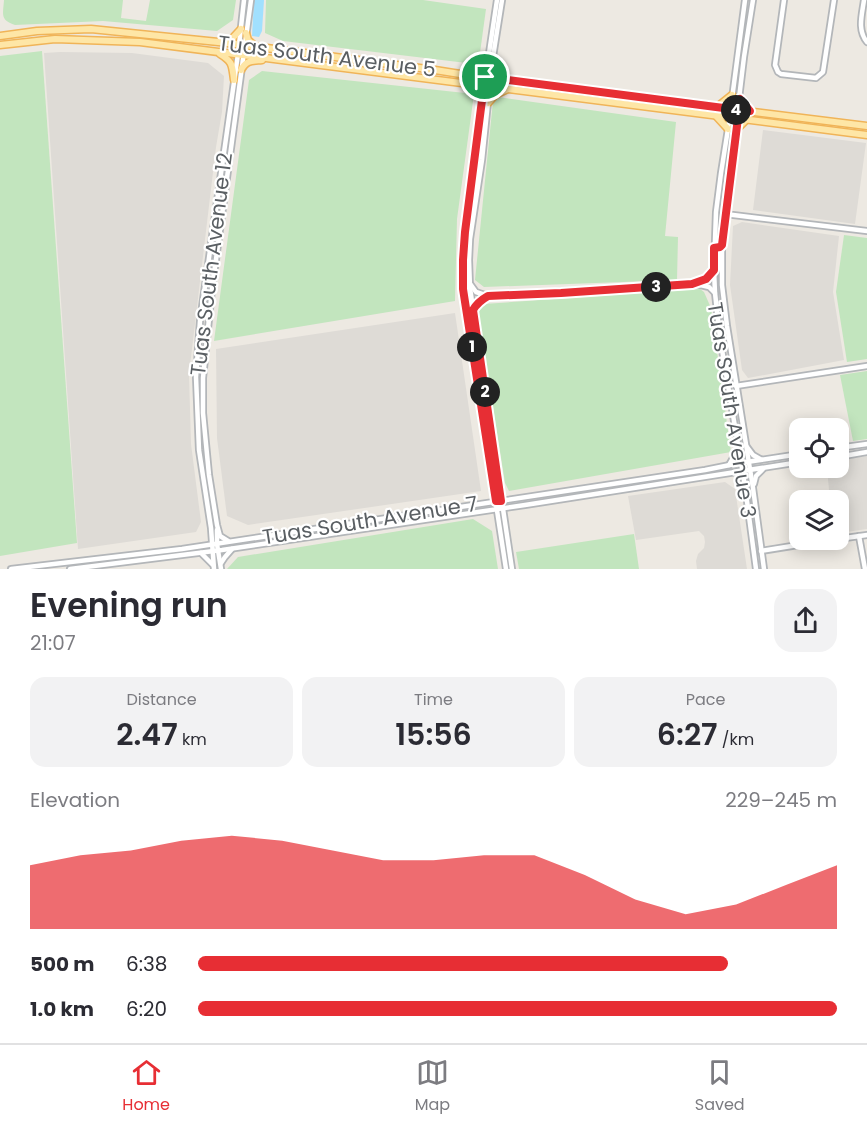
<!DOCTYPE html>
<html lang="en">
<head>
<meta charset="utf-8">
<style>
  :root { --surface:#fff; --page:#f2f2f3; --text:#2b2b33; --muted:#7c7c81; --line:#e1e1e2; --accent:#e72e34 }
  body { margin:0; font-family:Poppins,sans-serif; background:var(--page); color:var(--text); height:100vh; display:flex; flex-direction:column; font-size:22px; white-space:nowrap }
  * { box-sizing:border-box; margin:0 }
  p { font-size:20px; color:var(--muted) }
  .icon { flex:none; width:33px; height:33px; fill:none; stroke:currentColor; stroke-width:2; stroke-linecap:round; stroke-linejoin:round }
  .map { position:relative; height:569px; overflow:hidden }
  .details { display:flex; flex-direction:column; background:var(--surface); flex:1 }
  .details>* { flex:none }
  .fabs { position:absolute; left:789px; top:418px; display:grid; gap:12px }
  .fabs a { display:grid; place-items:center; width:60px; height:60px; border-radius:12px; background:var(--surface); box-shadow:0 3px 15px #0003; font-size:30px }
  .pin { position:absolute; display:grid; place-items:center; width:51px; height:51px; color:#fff; margin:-26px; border:3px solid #fff; border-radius:50%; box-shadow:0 2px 6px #0007 }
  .km { position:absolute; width:30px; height:30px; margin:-15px; border-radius:50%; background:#222; color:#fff; font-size:16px; line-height:30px; text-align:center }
  .round { display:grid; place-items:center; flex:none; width:63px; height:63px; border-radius:18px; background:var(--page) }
  .headline { display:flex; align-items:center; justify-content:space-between; height:102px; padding:0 30px }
  h1 { font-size:33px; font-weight:600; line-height:45px }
  .metrics { display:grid; grid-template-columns:repeat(3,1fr); gap:9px; height:102px; padding:6px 30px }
  .metrics div { display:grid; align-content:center; border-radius:15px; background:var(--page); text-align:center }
  .metrics b { font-size:30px; font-weight:600 }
  .metrics small { font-size:16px; font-weight:400 }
  .metrics p { font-size:16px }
  .chart { height:168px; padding:12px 30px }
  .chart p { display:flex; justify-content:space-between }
  .chart svg { width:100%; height:108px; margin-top:6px; fill:var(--accent); opacity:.7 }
  ul { padding:0 30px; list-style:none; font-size:20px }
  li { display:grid; grid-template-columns:96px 72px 1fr; align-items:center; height:45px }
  li i { height:15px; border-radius:8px; background:var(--accent) }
  .tabs { display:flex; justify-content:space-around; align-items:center; height:84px; border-top:2px solid var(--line); background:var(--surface); font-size:16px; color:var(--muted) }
  .tabs a { display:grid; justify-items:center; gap:3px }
  .tabs .selected { color:var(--accent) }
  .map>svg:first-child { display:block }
  .industrial { fill:#dedbd6 }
  .green { fill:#c2e5be }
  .water { fill:#a1e0fe }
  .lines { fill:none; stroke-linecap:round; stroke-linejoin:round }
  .minor-casing { stroke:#b3b6b9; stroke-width:8 }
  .major-casing { stroke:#f0b458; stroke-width:9 }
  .minor { stroke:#fff; stroke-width:4.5 }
  .major { stroke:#fee6a6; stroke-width:6 }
  .route-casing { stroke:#fff; stroke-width:12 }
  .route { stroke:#e72e34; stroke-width:8 }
  .labels { text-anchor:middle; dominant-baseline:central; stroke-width:4.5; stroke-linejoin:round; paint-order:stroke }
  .street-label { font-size:21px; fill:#5a5f63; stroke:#fff }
</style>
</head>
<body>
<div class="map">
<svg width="867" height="569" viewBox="0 0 867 569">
  <rect width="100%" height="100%" fill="#ede9e2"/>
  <g class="industrial">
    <path d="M60,52L132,53L208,63L224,76L222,112L216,147L189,374L191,444L201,522L196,532L78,549L44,53Z"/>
    <path d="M763,130L866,143L855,224L753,210Z"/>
    <path d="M742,222L839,236L833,292L844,360L748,378L742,370L730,285L733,226Z"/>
    <path d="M455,313L481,491L248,525L227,516L217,438L216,349Z"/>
    <path d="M867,456V529L839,533L838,501H830L827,468H838L839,460Z"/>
    <path d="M725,482L735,489L747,569H697L696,561L698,554L704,548L705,542L704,536L699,531L636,540L628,496Z"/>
  </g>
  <g class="green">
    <path d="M4,0H123L121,18L146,21L150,0H236L233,20L217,31L103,21L15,25C0,20 3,15 4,0Z"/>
    <path d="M266,0H423L486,9L479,60L475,64L283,41L265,33Z"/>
    <path d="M42,51L77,543L0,556V56Z"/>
    <path d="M262,71L474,94L457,219L455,301L214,341L249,80Z"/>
    <path d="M498,97L676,122L665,236L678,237L677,280L484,287L475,280L493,101Z"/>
    <path d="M844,235L867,238V359L847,362L836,292Z"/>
    <path d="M700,289L704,292L711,308L731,452L509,491L505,483L478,312L484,304Z"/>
    <path d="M867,371V439L853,441L840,375Z"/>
    <path d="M473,519L492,531L498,569H227L238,557Z"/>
    <path d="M634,534L639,569H519L516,552Z"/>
  </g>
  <path class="water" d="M254,0H264L262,31L259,37L252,36Z"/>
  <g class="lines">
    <defs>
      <g id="minor">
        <path d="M497,0C489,53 481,107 474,160C469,203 462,245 463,289L506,569"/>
        <path d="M502,0L492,63L482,160L470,239L469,260L470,288L512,569"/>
        <path d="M745,0L728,129L721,173L716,212L714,270L715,293L720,338L745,486L756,569"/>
        <path d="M753,0L744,57L725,214L722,245V285L727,326L753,488L764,569"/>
        <path d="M784,0L775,65L778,72L781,74L816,78L823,72L834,0"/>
        <path d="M864,0C862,15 857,30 867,42"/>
        <path d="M725,214L867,231"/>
        <path d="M696,284L709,287L715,293"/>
        <path d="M471,285L476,292L488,296L692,284L706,279L714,270"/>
        <path d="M473,310L479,301L488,296"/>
        <path d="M736,386L867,366"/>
        <path d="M747,447L753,455L760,459"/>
        <path d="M838,448L867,444"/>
        <path d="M838,457L867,452"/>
        <path d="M729,465L738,449"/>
        <path d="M754,484L756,476L763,469"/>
        <path d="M217,530V544L221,569"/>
        <path d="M859,536L865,569"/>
        <path d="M838,539L867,535"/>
        <path d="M228,541L220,536L217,525L209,475L203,413V378L212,289L251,0"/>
        <path d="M761,551L829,540"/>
        <path d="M201,553L213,565"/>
        <path d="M221,563L225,557L232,549"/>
        <path d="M11,569L182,549L705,470L740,463L800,454"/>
        <path d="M70,569L222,550L525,505L800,462"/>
        <path d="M214,569L211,528L199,450L196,377L200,321L238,54L244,0"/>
      </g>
      <g id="major">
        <path d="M246,33L248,40L255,46"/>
        <path d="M0,36L37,31L91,29L228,43L435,70L504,81L867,126"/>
        <path d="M228,43L241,29"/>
        <path d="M0,45L55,39L140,42L867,135"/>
        <path d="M220,54C233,62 232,65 234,80"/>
        <path d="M492,63L497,73L503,80"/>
        <path d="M241,70C246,60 252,61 262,60"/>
        <path d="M469,75L483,69L487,65"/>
        <path d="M467,85L475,91L482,102"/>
        <path d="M740,99L749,110"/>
        <path d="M488,103L495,95L508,89"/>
        <path d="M717,107L732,95"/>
        <path d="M717,117L728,129"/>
        <path d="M736,130L746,120"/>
      </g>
    </defs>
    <use href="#minor" class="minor-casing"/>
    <use href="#major" class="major-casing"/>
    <use href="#minor" class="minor"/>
    <use href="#major" class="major"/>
  </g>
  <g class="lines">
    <defs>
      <path id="route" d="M485,77L465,232L463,260V289L496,501H501L473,310C477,303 481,300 488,296L561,293L692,284L706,279L714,270V248L720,247L722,245L739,110L750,111L740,99L739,110L485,77"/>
    </defs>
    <use href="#route" class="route-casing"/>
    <use href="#route" class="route"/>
  </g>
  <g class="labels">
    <g class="street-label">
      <text transform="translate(327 56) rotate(7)">Tuas South Avenue 5</text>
      <text transform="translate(211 264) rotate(-83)">Tuas South Avenue 12</text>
      <text transform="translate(732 410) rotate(81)">Tuas South Avenue 3</text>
      <text transform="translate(370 520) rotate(-9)">Tuas South Avenue 7</text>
    </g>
  </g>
</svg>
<div class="fabs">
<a><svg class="icon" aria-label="locate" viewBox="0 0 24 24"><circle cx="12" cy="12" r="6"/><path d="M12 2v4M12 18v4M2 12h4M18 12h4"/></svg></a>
<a><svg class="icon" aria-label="layers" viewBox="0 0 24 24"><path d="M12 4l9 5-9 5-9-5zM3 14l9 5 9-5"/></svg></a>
</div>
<div class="pin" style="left:485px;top:77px;background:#1e9e55"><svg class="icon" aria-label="arrive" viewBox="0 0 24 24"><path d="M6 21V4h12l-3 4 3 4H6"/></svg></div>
<b class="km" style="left:472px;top:347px">1</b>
<b class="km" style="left:485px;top:392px">2</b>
<b class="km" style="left:656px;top:287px">3</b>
<b class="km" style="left:736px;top:110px">4</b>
</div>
<section class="details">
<div class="headline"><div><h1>Evening run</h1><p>21:07</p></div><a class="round"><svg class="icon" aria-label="share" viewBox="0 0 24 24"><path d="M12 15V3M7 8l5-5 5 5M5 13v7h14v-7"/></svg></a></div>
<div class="metrics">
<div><p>Distance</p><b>2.47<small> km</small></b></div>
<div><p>Time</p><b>15:56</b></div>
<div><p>Pace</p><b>6:27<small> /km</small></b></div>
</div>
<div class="chart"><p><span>Elevation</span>229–245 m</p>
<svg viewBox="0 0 160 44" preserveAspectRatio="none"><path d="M0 44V18L10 14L20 12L30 8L40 6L50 8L60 12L70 16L80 16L90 14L100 14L110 22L120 32L130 38L140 34L150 26L160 18V44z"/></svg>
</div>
<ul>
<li><b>500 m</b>6:38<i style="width:83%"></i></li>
<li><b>1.0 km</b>6:20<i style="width:100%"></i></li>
</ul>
</section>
<nav class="tabs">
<a class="selected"><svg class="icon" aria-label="home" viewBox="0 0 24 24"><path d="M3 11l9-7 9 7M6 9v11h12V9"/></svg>Home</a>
<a><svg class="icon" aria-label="map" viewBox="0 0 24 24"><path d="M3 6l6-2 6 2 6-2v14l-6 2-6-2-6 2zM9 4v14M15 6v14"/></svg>Map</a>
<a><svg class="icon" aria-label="saved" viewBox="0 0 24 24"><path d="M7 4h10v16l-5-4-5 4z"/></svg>Saved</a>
</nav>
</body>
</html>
